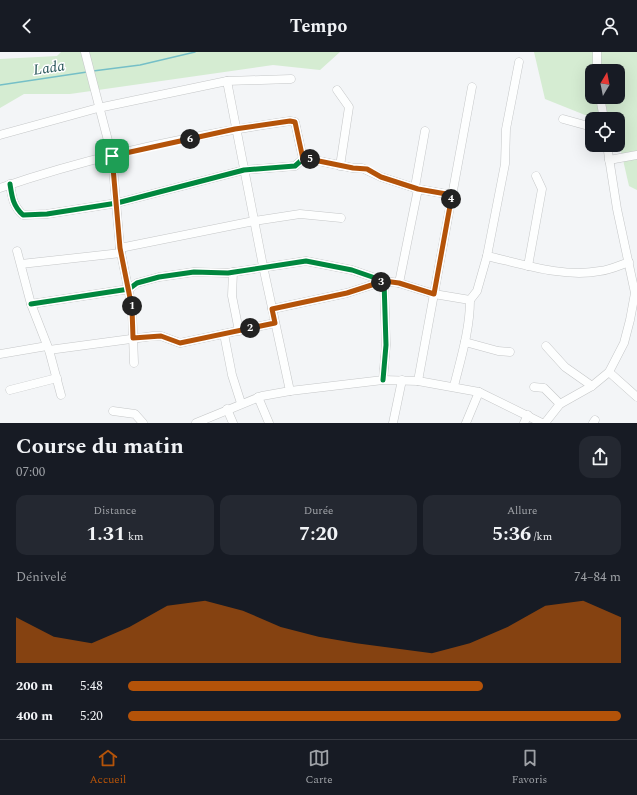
<!DOCTYPE html>
<html lang="fr">
<head>
<meta charset="utf-8">
<style>
  :root { --surface:#171b24; --page:#242831; --text:#f1f3f6; --muted:#9ea1a6; --line:#363941; --accent:#b45309 }
  body { margin:0; font-family:Spectral,serif; background:var(--page); color:var(--text); height:100vh; display:flex; flex-direction:column; font-size:15px; white-space:nowrap }
  * { box-sizing:border-box; margin:0 }
  p { font-size:13px; color:var(--muted) }
  .icon { flex:none; width:22px; height:22px; fill:none; stroke:currentColor; stroke-width:2; stroke-linecap:round; stroke-linejoin:round }
  .map { position:relative; height:371px; overflow:hidden }
  .drawer { display:flex; flex-direction:column; background:var(--surface); flex:1 }
  .drawer>* { flex:none }
  .needle { width:26px; rotate:10deg }
  .controls { position:absolute; left:585px; top:12px; display:grid; gap:8px }
  .controls a { display:grid; place-items:center; width:40px; height:40px; border-radius:8px; background:var(--surface); box-shadow:0 4px 16px #0002; font-size:20px }
  .pin { position:absolute; display:grid; place-items:center; width:34px; height:34px; color:#fff; margin:-17px; border-radius:8px; box-shadow:0 2px 6px #0006 }
  .km { position:absolute; width:20px; height:20px; margin:-10px; border-radius:50%; background:#222; color:#fff; font-size:11px; line-height:20px; text-align:center }
  .round { display:grid; place-items:center; flex:none; width:42px; height:42px; border-radius:12px; background:var(--page) }
  .summary { display:flex; align-items:center; justify-content:space-between; height:68px; padding:0 16px }
  h1 { font-size:22px; font-weight:700; line-height:30px }
  .figures { display:grid; grid-template-columns:repeat(3,1fr); gap:6px; height:68px; padding:4px 16px }
  .figures div { display:grid; align-content:center; border-radius:10px; background:var(--page); text-align:center }
  .figures b { font-size:20px; font-weight:700 }
  .figures small { font-size:11px; font-weight:400 }
  .figures p { font-size:11px }
  .chart { height:112px; padding:8px 16px }
  .chart p { display:flex; justify-content:space-between }
  .chart svg { width:100%; height:72px; margin-top:4px; fill:var(--accent); opacity:.7 }
  ul { padding:0 16px; list-style:none; font-size:13px }
  li { display:grid; grid-template-columns:64px 48px 1fr; align-items:center; height:30px }
  li i { height:10px; border-radius:5px; background:var(--accent) }
  header { display:flex; justify-content:space-between; align-items:center; height:52px; padding:0 16px; background:var(--surface); font-size:18px; font-weight:700 }
  .tab-bar { display:flex; justify-content:space-around; align-items:center; height:56px; border-top:1px solid var(--line); background:var(--surface); font-size:11px; color:var(--muted) }
  .tab-bar a { display:grid; justify-items:center; gap:2px }
  .tab-bar .active { color:var(--accent) }
  .map>svg:first-child { display:block }
  .green { fill:#d5ecd2; fill-rule:evenodd }
  .lines { fill:none; stroke-linecap:round; stroke-linejoin:round }
  .stream { stroke:#75bfc7; stroke-width:1.5 }
  .minor-casing { stroke:#c5c7c8; stroke-width:9 }
  .minor { stroke:#fdfefe; stroke-width:8 }
  .cycleway-casing { stroke:#fff; stroke-width:8 }
  .cycleway { stroke:#00873e; stroke-width:5 }
  .route-casing { stroke:#fff; stroke-width:8 }
  .route { stroke:#b45309; stroke-width:5 }
  .labels { text-anchor:middle; dominant-baseline:central; stroke-width:3; stroke-linejoin:round; paint-order:stroke }
  .water-label { font-size:15px; font-style:italic; fill:#245256; stroke:#fff }
</style>
</head>
<body>
<header><svg class="icon" aria-label="back" viewBox="0 0 24 24"><path d="M15 5l-7 7 7 7"/></svg>Tempo<svg class="icon" aria-label="person" viewBox="0 0 24 24"><circle cx="12" cy="8" r="4"/><path d="M4 21q1-7 8-7t8 7"/></svg></header>
<div class="map">
<svg width="637" height="371" viewBox="0 0 637 371">
  <rect width="100%" height="100%" fill="#f3f5f7"/>
  <g class="green">
    <path d="M61,0H340L320,18L273,13L70,42H24L0,56V7L57,4Z"/>
    <path d="M534,0H637V138L629,134L618,86V67H595L545,47ZM592,19H618V45H592Z"/>
  </g>
  <g class="lines">
    <g class="stream">
      <path d="M93,19L140,13L195,0"/>
      <path d="M0,33L87,20"/>
    </g>
    <defs>
      <g id="minor">
        <path d="M85,0L112,104L120,196L132,256L134,311"/>
        <path d="M597,19V0"/>
        <path d="M227,29L263,214L290,339"/>
        <path d="M337,38L349,55L340,114"/>
        <path d="M600,45L604,67"/>
        <path d="M563,67L592,75"/>
        <path d="M0,83L98,56L227,29L291,27"/>
        <path d="M609,108L637,103"/>
        <path d="M10,132C12,145 13,154 23,163L47,162L117,151L244,118L295,114L303,107H309L353,116H362L381,125L418,137L452,143"/>
        <path d="M415,135L425,79"/>
        <path d="M0,136C93,104 192,83 290,69L295,70L303,107"/>
        <path d="M120,196L254,169L300,162L341,166"/>
        <path d="M17,199L31,252L49,298L61,343"/>
        <path d="M487,204C522,212 564,226 600,219C610,218 620,213 629,210"/>
        <path d="M21,212L121,201"/>
        <path d="M528,214L542,137L536,124"/>
        <path d="M233,220L232,244L239,279"/>
        <path d="M399,231L418,137"/>
        <path d="M31,252L129,237L137,231L159,225L194,220L228,221L306,209L352,218L384,229L386,293L383,328"/>
        <path d="M272,257L347,241L384,229L399,231L434,242L470,248"/>
        <path d="M224,282L232,323L241,351"/>
        <path d="M465,290L498,299L510,300"/>
        <path d="M546,294L565,315L592,334"/>
        <path d="M49,298L153,284H161L180,291L275,271"/>
        <path d="M0,302L47,294"/>
        <path d="M609,320L637,345"/>
        <path d="M418,329L472,35"/>
        <path d="M454,334C461,306 470,277 470,248L477,239L487,204L505,112L506,77L519,10"/>
        <path d="M534,335L544,336L560,352"/>
        <path d="M10,338L57,326"/>
        <path d="M258,345L269,371"/>
        <path d="M227,357L233,371"/>
        <path d="M113,359L135,362L143,371"/>
        <path d="M196,371L262,344L290,339L383,328L418,329L479,340L542,371"/>
        <path d="M393,371L402,328"/>
        <path d="M466,371L479,340"/>
        <path d="M524,371L528,363"/>
        <path d="M545,371L560,352L592,334L609,320L624,291L630,268L635,241L617,157L607,93"/>
        <path d="M593,371L595,368"/>
      </g>
    </defs>
    <use href="#minor" class="minor-casing"/>
    <use href="#minor" class="minor"/>
    <defs>
      <g id="cycleway">
        <path d="M10,132C12,145 13,154 23,163L47,162L117,151L244,118L295,114L303,107H309L353,116H362L381,125L418,137L452,143"/>
        <path d="M31,252L129,237L137,231L159,225L194,220L228,221L306,209L352,218L384,229L386,293L383,328"/>
      </g>
    </defs>
    <use href="#cycleway" class="cycleway-casing"/>
    <use href="#cycleway" class="cycleway"/>
  </g>
  <g class="lines">
    <defs>
      <path id="route" d="M290,69L295,70L303,107H309L353,116L367,117L381,125L418,137L452,143L434,242L399,231L384,229L347,241L272,257L275,271L180,291L161,284L133,286L132,256L120,196L112,104L235,77Z"/>
    </defs>
    <use href="#route" class="route-casing"/>
    <use href="#route" class="route"/>
  </g>
  <g class="labels">
    <g class="water-label">
      <text transform="translate(49 16) rotate(-8)">Lada</text>
    </g>
  </g>
</svg>
<div class="controls">
<a><svg class="needle" viewBox="-14 -14 28 28"><path d="M0-13l5 13h-10z" fill="#e53935"/><path d="M0 13l5-13h-10z" fill="#9ea1a6"/></svg></a>
<a><svg class="icon" aria-label="locate" viewBox="0 0 24 24"><circle cx="12" cy="12" r="6"/><path d="M12 2v4M12 18v4M2 12h4M18 12h4"/></svg></a>
</div>
<div class="pin" style="left:112px;top:104px;background:#1e9e55"><svg class="icon" aria-label="arrive" viewBox="0 0 24 24"><path d="M6 21V4h12l-3 4 3 4H6"/></svg></div>
<b class="km" style="left:132px;top:254px">1</b>
<b class="km" style="left:250px;top:276px">2</b>
<b class="km" style="left:381px;top:230px">3</b>
<b class="km" style="left:451px;top:147px">4</b>
<b class="km" style="left:310px;top:107px">5</b>
<b class="km" style="left:190px;top:87px">6</b>
</div>
<section class="drawer">
<div class="summary"><div><h1>Course du matin</h1><p>07:00</p></div><a class="round"><svg class="icon" aria-label="share" viewBox="0 0 24 24"><path d="M12 15V3M7 8l5-5 5 5M5 13v7h14v-7"/></svg></a></div>
<div class="figures">
<div><p>Distance</p><b>1.31<small> km</small></b></div>
<div><p>Durée</p><b>7:20</b></div>
<div><p>Allure</p><b>5:36<small> /km</small></b></div>
</div>
<div class="chart"><p><span>Dénivelé</span>74–84 m</p>
<svg viewBox="0 0 160 44" preserveAspectRatio="none"><path d="M0 44V16L10 28L20 32L30 22L40 9L50 6L60 12L70 22L80 28L90 32L100 35L110 38L120 32L130 22L140 9L150 6L160 16V44z"/></svg>
</div>
<ul>
<li><b>200 m</b>5:48<i style="width:72%"></i></li>
<li><b>400 m</b>5:20<i style="width:100%"></i></li>
</ul>
</section>
<nav class="tab-bar">
<a class="active"><svg class="icon" aria-label="home" viewBox="0 0 24 24"><path d="M3 11l9-7 9 7M6 9v11h12V9"/></svg>Accueil</a>
<a><svg class="icon" aria-label="map" viewBox="0 0 24 24"><path d="M3 6l6-2 6 2 6-2v14l-6 2-6-2-6 2zM9 4v14M15 6v14"/></svg>Carte</a>
<a><svg class="icon" aria-label="saved" viewBox="0 0 24 24"><path d="M7 4h10v16l-5-4-5 4z"/></svg>Favoris</a>
</nav>
</body>
</html>
